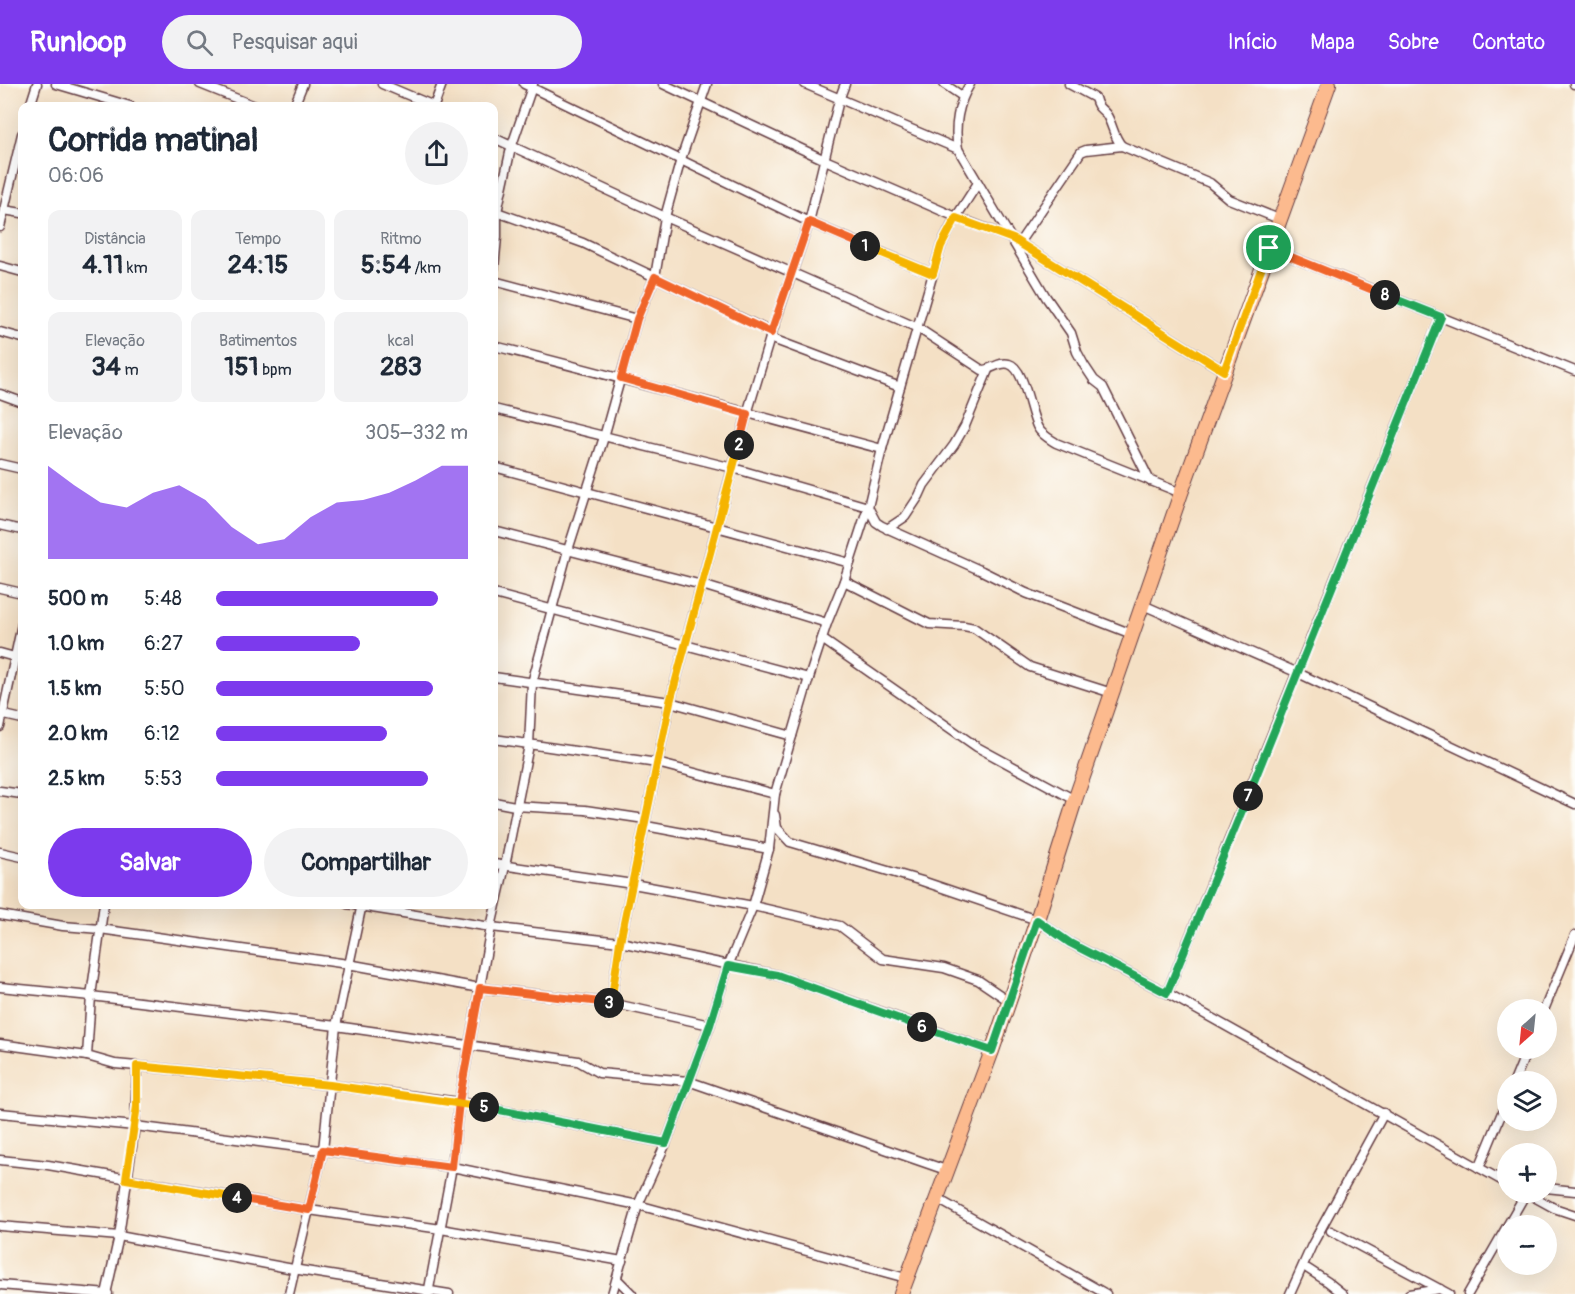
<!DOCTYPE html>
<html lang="pt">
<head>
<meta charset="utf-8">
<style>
  :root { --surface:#fff; --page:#f2f2f3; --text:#1f2937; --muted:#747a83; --accent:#7c3aed }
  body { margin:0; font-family:Pangolin,sans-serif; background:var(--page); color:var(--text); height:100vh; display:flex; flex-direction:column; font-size:22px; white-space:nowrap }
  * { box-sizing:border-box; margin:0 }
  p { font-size:20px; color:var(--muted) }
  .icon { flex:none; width:33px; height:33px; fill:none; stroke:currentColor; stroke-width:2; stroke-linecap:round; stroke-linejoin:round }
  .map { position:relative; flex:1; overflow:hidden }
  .drawer { position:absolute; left:18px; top:18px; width:480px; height:807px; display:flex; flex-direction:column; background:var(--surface); border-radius:12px; box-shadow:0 6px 24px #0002 }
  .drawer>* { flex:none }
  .needle { width:39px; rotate:207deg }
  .controls { position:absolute; left:1497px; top:915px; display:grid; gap:12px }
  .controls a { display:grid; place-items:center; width:60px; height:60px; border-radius:50%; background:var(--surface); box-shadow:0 6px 24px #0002; font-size:30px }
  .pin { position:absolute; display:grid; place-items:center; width:51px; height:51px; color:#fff; margin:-26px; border:3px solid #fff; border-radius:50%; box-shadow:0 2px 6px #0007 }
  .km { position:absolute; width:30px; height:30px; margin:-15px; border-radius:50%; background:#222; color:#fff; font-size:16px; line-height:30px; text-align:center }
  .round { display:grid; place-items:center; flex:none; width:63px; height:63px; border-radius:32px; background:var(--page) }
  .headline { display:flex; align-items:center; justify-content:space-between; height:102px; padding:0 30px }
  h1 { font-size:33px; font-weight:700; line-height:45px }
  .figures { display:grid; grid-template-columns:repeat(3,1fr); gap:9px; height:102px; padding:6px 30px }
  .figures div { display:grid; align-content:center; border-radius:12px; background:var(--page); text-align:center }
  .figures b { font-size:26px; font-weight:700 }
  .figures small { font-size:16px; font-weight:400 }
  .figures p { font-size:16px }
  .chart { height:168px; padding:12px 30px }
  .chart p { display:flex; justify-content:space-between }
  .chart svg { width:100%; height:108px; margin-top:6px; fill:var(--accent); opacity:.7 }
  .button { display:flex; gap:12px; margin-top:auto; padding:12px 30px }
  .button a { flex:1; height:69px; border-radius:36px; background:var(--accent); color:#fff; font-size:24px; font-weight:700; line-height:69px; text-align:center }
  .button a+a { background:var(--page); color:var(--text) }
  ul { padding:0 30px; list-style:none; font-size:20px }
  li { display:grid; grid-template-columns:96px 72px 1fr; align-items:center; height:45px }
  li i { height:15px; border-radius:8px; background:var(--accent) }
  header { display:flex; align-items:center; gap:36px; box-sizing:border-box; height:84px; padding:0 30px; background:var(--accent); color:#fff }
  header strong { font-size:28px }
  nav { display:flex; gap:33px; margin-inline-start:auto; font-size:21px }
  .search { width:420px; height:54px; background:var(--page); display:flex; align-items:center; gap:15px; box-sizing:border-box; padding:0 21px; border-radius:33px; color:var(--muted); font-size:22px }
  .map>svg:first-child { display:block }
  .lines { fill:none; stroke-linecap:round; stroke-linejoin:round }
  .minor-casing { stroke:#643c42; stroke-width:11 }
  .primary-casing { stroke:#643c42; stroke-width:16 }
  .minor { stroke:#fff; stroke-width:8 }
  .primary { stroke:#fcba8e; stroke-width:14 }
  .split-1-casing { stroke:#fff; stroke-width:12 }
  .split-2-casing { stroke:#fff; stroke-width:12 }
  .split-3-casing { stroke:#fff; stroke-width:12 }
  .split-4-casing { stroke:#fff; stroke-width:12 }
  .split-5-casing { stroke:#fff; stroke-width:12 }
  .split-6-casing { stroke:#fff; stroke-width:12 }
  .split-7-casing { stroke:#fff; stroke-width:12 }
  .split-8-casing { stroke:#fff; stroke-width:12 }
  .split-9-casing { stroke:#fff; stroke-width:12 }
  .split-1 { stroke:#f5b400; stroke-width:8 }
  .split-2 { stroke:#f0652b; stroke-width:8 }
  .split-3 { stroke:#f5b400; stroke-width:8 }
  .split-4 { stroke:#f0652b; stroke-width:8 }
  .split-5 { stroke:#f5b400; stroke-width:8 }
  .split-6 { stroke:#22a559; stroke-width:8 }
  .split-7 { stroke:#22a559; stroke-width:8 }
  .split-8 { stroke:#22a559; stroke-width:8 }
  .split-9 { stroke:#f0652b; stroke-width:8 }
</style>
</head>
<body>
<header>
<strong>Runloop</strong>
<div class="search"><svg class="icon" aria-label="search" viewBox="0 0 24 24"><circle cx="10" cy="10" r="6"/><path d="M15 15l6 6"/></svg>Pesquisar aqui</div>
<nav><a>Início</a><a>Mapa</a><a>Sobre</a><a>Contato</a></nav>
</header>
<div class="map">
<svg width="1575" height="1210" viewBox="0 0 1575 1210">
  <rect width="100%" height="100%" fill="#fdfcf7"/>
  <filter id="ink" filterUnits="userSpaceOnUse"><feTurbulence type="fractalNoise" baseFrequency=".0167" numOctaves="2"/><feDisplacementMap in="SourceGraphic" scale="12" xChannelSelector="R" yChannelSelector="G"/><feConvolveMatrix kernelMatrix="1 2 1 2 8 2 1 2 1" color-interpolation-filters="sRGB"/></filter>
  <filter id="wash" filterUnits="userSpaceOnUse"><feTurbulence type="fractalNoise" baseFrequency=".008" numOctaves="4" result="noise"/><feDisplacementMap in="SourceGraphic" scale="24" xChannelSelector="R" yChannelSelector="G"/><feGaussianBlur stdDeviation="1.35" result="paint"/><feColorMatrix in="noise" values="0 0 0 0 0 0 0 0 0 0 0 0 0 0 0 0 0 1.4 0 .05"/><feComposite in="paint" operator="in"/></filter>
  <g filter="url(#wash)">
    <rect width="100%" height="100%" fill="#f4e0c5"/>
  </g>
  <g filter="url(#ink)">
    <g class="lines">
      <defs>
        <g id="minor">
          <path d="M56,0L130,22"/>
          <path d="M200,0L255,22"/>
          <path d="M382,0L434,22"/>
          <path d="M524,0L809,138L933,190"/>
          <path d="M663,0L825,76L956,133L1013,155L1224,287"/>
          <path d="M805,0L958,65"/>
          <path d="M944,0L962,12"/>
          <path d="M970,0C958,19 954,43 958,65L1046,213L1071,249L1077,268L1084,281L1094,296L1103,303L1150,397"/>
          <path d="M1069,0L1095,14C1098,25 1100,23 1106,30C1113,40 1113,53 1122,62L1210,99L1229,115L1279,135"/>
          <path d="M1574,0H1575"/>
          <path d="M30,22L37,0"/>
          <path d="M294,22L303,0"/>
          <path d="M434,22L442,0"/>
          <path d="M494,54L665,133L918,244L982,286C991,286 1000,277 1009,280C1025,284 1030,331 1038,344C1042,351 1050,355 1056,359L1181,409"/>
          <path d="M4,126L22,129"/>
          <path d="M494,127L583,159L771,248"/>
          <path d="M0,143L22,50"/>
          <path d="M1019,159L1081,68L1086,66L1122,62"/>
          <path d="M1269,164L1575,287"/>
          <path d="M0,182L22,188"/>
          <path d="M494,185L497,153V128L511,64L533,0"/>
          <path d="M494,197L637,235"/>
          <path d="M0,248L22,254"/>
          <path d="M770,254L900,303"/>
          <path d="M494,262C624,294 752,331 882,365"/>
          <path d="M0,310L22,318"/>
          <path d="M494,325L733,384L868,423L876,438L882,442L982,487L1026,509L1132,550"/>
          <path d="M0,380L22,385"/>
          <path d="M494,383L850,479"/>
          <path d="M0,441L22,446"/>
          <path d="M887,445L905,433L919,412L924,401L954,361L965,342L988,286"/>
          <path d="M494,447L702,501L827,539"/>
          <path d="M844,497L929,540L964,542L974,544L1030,583L1112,609"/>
          <path d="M0,504L22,509"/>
          <path d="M494,510L809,594"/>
          <path d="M1143,521L1298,589L1575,720"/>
          <path d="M822,555L977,663L1075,716"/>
          <path d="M0,569L22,575"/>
          <path d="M494,593L670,618L792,652"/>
          <path d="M0,630L22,635"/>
          <path d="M0,643L22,540"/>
          <path d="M494,655L657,679L775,710"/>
          <path d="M0,707L22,710"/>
          <path d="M494,718L515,722L585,726L645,735"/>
          <path d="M775,731L777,744L790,758L922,797L1037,836L1070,859L1167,909L1508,1100"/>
          <path d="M646,742L769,765"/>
          <path d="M0,768L22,773"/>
          <path d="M494,780L633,800L753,822L840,842L883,875L944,884L978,896L1009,917"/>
          <path d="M104,820L91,912L87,972L115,980L137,982L135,1042L119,1152L106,1210"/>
          <path d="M347,820L491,843L620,858L777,891L992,967"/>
          <path d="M0,831L63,842L100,845L348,880L480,904L611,919L710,941"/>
          <path d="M0,903L91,912L336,942L578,977L599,989L688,997L946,1086"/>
          <path d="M1167,909L1441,233"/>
          <path d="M611,919L620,858L670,618L747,330L770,254L809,138L839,16L845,0"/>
          <path d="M1544,926L1575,851"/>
          <path d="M0,960L87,972"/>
          <path d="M137,982L330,1001L459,1018L666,1059"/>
          <path d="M1514,998L1528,964"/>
          <path d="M0,1029L135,1042L452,1083L638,1121L906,1194"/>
          <path d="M0,1076L48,1081L309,1126L441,1145L622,1177"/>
          <path d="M1479,1084L1508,1014"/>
          <path d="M1546,1104L1575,1107"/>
          <path d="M1525,1108L1554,1124L1575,1131"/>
          <path d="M936,1114L1106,1210"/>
          <path d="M0,1142L119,1152L293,1185L449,1210"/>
          <path d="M1331,1147L1449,1210"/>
          <path d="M1308,1185L1328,1198L1343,1210"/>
          <path d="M617,1195L632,1210"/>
          <path d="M0,1201L108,1210"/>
          <path d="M289,1210L323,1066L336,942L362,820"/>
          <path d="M428,1210L452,1083L459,1018L491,843L505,782L529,661L532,599L568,466L604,353L637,235L655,193L665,133L681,75L707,0"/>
          <path d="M612,1210L638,1121L666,1059L710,941L728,882L753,822L769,765L775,710L809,594L827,539L844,497L868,423L882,365L941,162L956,133L978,99"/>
          <path d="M1290,1210L1312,1161L1384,1029"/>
          <path d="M1409,1210L1440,1205"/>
          <path d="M1468,1210L1526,1109"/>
        </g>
        <path id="primary" d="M901,1210L992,967L1037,836L1075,716L1181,409L1329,0"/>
      </defs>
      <use href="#minor" class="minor-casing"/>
      <use href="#primary" class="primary-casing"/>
      <use href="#minor" class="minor"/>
      <use href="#primary" class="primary"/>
    </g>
  </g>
  <g class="lines" filter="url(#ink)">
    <defs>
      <path id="split-1" d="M865,162L933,190L941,162L956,134L1013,155L1224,287L1269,164"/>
      <path id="split-2" d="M739,361L747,330L621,294L637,235L655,193L771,249L809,138L865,162"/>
      <path id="split-3" d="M609,919H611L620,858L670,618L739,361"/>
      <path id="split-4" d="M237,1114L309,1126L323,1066L452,1083L459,1018L480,904L609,919"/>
      <path id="split-5" d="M237,1114L126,1095L137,1022V982L330,1001L484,1023"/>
      <path id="split-6" d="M484,1023L666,1059L710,941L728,882L777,891L922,943"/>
      <path id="split-7" d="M922,943L992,967L1037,836L1070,859L1167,909L1248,712"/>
      <path id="split-8" d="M1248,712L1441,233L1385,211"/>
      <path id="split-9" d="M1269,164L1385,211"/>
    </defs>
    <use href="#split-1" class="split-1-casing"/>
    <use href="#split-2" class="split-2-casing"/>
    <use href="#split-3" class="split-3-casing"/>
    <use href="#split-4" class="split-4-casing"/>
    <use href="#split-5" class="split-5-casing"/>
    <use href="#split-6" class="split-6-casing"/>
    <use href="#split-7" class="split-7-casing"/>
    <use href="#split-8" class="split-8-casing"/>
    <use href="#split-9" class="split-9-casing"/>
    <use href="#split-1" class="split-1"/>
    <use href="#split-2" class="split-2"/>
    <use href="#split-3" class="split-3"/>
    <use href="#split-4" class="split-4"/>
    <use href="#split-5" class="split-5"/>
    <use href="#split-6" class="split-6"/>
    <use href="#split-7" class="split-7"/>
    <use href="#split-8" class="split-8"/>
    <use href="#split-9" class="split-9"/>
  </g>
</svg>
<div class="controls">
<a><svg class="needle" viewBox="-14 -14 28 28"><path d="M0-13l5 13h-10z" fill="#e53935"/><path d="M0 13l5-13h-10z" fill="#747a83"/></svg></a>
<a><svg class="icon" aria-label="layers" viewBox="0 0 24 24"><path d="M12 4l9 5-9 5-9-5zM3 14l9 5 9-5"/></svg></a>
<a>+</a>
<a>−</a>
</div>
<div class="pin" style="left:1269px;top:164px;background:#1e9e55"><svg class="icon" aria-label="arrive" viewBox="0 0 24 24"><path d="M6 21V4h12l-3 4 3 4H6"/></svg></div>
<b class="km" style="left:865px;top:162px">1</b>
<b class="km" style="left:739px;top:361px">2</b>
<b class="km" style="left:609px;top:919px">3</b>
<b class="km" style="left:237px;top:1114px">4</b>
<b class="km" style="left:484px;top:1023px">5</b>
<b class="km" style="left:922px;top:943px">6</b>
<b class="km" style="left:1248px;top:712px">7</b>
<b class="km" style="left:1385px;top:211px">8</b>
<section class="drawer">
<div class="headline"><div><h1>Corrida matinal</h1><p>06:06</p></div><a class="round"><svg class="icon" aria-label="share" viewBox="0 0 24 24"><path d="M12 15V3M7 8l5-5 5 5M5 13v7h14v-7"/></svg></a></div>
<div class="figures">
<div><p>Distância</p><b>4.11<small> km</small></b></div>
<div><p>Tempo</p><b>24:15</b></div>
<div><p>Ritmo</p><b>5:54<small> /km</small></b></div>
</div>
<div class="figures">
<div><p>Elevação</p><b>34<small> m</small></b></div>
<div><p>Batimentos</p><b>151<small> bpm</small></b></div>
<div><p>kcal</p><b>283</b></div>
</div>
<div class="chart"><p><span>Elevação</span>305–332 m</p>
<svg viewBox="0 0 160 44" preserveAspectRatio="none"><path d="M0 44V6L10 14L20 21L30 23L40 17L50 14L60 20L70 31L80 38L90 36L100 27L110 21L120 20L130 17L140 12L150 6L160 6V44z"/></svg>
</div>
<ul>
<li><b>500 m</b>5:48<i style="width:88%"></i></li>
<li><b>1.0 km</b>6:27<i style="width:57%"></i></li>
<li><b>1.5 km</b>5:50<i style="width:86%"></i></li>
<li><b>2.0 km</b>6:12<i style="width:68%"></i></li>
<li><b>2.5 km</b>5:53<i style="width:84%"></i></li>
</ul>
<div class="button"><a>Salvar</a><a>Compartilhar</a></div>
</section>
</div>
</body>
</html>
